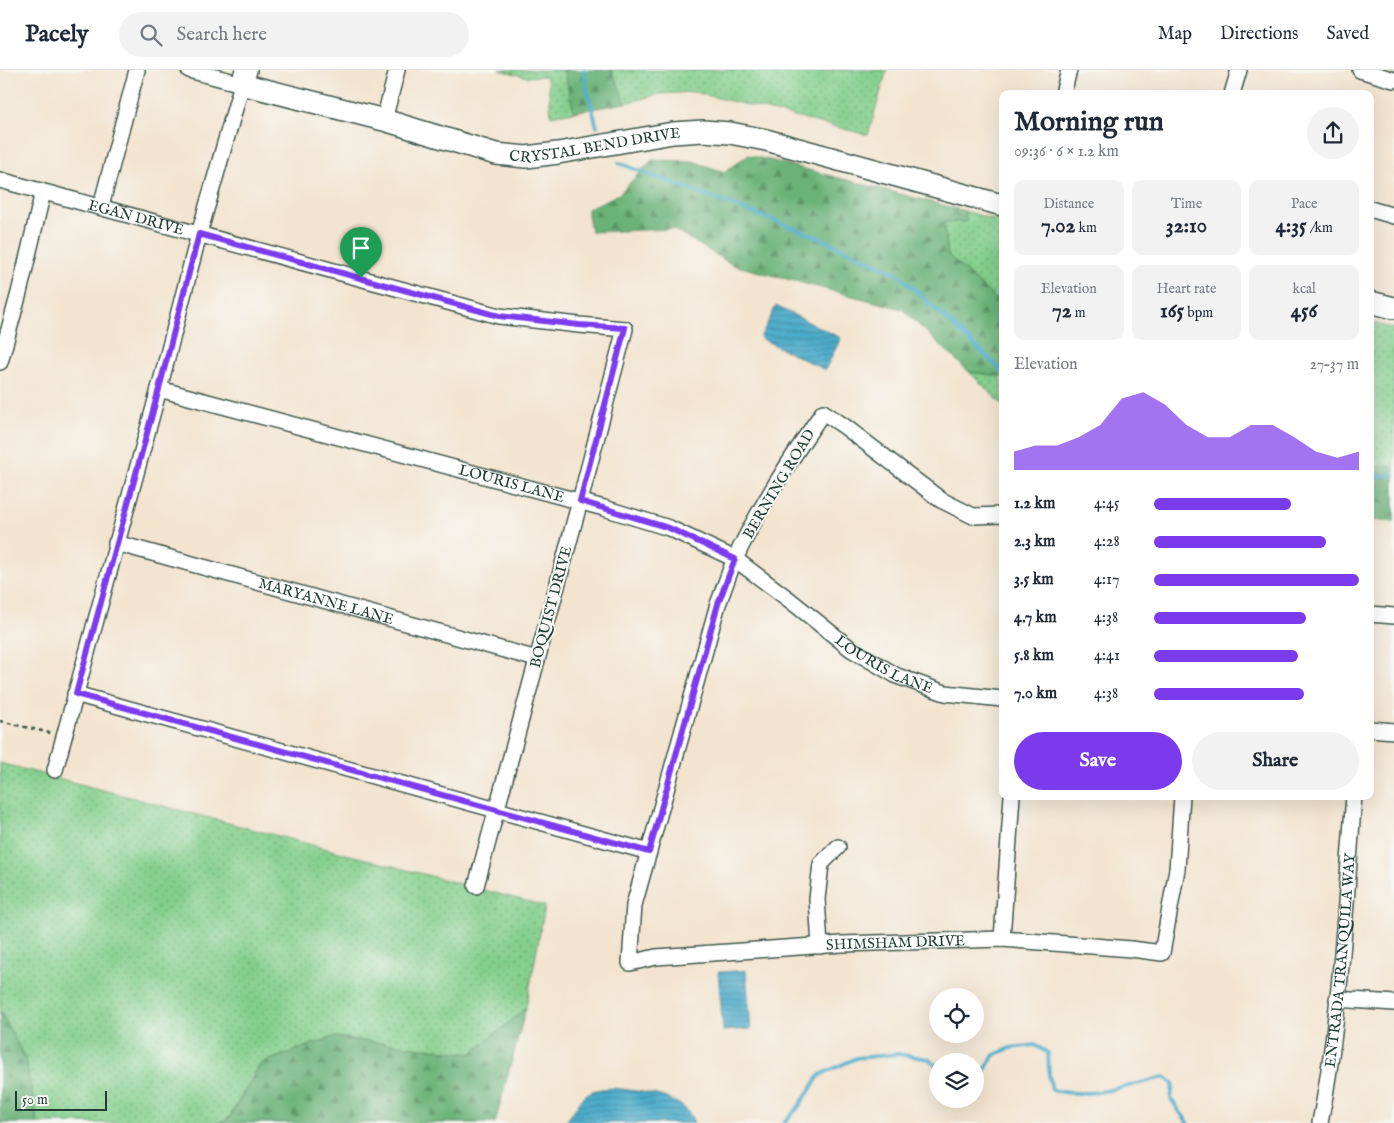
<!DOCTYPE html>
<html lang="en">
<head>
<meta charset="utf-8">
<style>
  :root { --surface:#fff; --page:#f2f2f3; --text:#1f2937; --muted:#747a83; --line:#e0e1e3; --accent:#7c3aed }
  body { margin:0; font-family:"IM FELL English",serif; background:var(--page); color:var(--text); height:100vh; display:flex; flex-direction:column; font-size:19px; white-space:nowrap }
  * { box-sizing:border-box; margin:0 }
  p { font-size:16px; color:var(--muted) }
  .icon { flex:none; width:28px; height:28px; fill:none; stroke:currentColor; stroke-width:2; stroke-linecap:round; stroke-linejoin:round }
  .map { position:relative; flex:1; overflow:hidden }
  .sheet { position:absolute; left:999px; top:20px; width:375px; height:710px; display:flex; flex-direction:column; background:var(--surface); border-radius:10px; box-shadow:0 5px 20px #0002 }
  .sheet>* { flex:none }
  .controls { position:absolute; left:929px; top:918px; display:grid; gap:10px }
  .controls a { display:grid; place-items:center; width:55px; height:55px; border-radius:50%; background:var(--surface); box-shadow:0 5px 20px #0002; font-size:25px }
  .scale { position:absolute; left:15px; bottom:12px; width:92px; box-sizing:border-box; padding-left:5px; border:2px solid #1f3d34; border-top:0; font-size:14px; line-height:18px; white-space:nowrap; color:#1f3d34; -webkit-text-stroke:4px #f6f6f2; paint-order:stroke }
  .pin { position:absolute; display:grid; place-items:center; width:42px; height:42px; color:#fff; margin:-51px -21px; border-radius:50% 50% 50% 0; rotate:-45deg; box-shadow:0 0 5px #0007 }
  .pin .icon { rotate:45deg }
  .round { display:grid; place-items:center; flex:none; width:52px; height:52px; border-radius:26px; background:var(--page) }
  .overview { display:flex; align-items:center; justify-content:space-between; height:85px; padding:0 15px }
  h1 { font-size:28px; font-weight:800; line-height:38px }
  .metrics { display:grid; grid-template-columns:repeat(3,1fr); gap:8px; height:85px; padding:5px 15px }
  .metrics div { display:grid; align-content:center; border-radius:10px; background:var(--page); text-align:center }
  .metrics b { font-size:21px; font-weight:800 }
  .metrics small { font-size:14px; font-weight:400 }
  .metrics p { font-size:14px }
  .chart { height:140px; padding:10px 15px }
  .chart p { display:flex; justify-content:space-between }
  .chart svg { width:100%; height:90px; margin-top:5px; fill:var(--accent); opacity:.7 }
  .button { display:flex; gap:10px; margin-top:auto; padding:10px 15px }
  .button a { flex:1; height:58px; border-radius:30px; background:var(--accent); color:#fff; font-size:20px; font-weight:800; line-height:58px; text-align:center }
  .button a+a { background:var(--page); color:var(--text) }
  ul { padding:0 15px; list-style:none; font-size:16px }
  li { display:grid; grid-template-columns:80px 60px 1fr; align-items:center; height:38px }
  li i { height:12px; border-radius:6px; background:var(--accent) }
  header { display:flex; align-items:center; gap:30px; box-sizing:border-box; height:70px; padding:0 25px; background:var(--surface); border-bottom:1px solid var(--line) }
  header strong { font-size:24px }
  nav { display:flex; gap:28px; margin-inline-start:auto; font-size:18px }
  .search { width:350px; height:45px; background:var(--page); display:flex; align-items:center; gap:12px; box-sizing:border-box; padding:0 18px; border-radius:28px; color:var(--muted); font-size:19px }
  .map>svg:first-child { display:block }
  .grass { fill:url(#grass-dots); stroke:#518660 }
  .forest { fill:url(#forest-firs); stroke:#447856 }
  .water { fill:url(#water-rules); stroke:#35747f }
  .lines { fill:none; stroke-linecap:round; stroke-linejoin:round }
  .stream { stroke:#4babca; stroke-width:4 }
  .street-casing { stroke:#3f564b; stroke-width:18 }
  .secondary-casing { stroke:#3f564b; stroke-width:24 }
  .path { stroke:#3f564b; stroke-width:2.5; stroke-dasharray:4 4; stroke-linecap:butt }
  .street { stroke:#fff; stroke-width:15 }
  .secondary { stroke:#fff; stroke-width:21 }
  .route-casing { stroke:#fff; stroke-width:10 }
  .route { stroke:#7c3aed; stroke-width:6 }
  .labels { text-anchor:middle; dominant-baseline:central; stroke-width:4; stroke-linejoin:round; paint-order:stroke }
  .street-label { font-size:15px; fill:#1f3d34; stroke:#f6f6f2 }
</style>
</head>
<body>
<header>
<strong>Pacely</strong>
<div class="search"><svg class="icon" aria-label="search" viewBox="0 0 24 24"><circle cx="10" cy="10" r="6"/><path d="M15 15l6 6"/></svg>Search here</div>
<nav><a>Map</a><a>Directions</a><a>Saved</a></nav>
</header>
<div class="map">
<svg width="1394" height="1053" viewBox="0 0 1394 1053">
  <defs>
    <pattern id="grass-dots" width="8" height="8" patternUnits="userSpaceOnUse" patternTransform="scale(1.25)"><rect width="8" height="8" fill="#83cf8c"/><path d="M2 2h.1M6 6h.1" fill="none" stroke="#6ba973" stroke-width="1.8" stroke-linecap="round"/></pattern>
    <pattern id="forest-firs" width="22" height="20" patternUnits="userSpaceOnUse" patternTransform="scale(1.25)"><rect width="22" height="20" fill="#6ab278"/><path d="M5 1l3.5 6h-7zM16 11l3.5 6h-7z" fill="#579263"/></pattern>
    <pattern id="water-rules" width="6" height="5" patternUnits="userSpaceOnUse" patternTransform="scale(1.25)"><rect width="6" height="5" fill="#4babca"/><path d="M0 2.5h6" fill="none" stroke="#3e8ca5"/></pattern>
  </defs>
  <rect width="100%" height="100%" fill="#f6f6f2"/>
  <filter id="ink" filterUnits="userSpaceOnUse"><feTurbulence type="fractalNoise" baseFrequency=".02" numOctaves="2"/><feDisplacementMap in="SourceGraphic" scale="10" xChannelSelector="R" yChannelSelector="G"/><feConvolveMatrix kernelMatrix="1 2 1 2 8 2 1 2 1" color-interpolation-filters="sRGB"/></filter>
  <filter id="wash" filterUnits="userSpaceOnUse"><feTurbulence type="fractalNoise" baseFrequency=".0096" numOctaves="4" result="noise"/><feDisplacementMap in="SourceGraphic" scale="20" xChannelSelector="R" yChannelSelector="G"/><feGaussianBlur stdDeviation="1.12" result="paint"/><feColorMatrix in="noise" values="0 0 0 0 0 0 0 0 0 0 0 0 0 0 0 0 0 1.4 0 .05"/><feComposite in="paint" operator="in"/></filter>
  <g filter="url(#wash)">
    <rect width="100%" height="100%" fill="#f3e4cf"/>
    <g class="grass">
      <path d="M500,0H564L574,42L551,46L548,11L545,6L527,7Z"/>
      <path d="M611,0H887L868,65L694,22L660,24L626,33Z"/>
      <path d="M965,141L1002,152V235L948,185L944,152H966Z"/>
      <path d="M1370,252L1394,259V396L1370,397Z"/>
      <path d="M969,302L1002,306V334Z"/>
      <path d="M0,693L545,836L526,938L471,984L333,967L261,993L228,1049L217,1053H38L25,988L0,941Z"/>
    </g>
    <g class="forest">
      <path d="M564,0H611L626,33L574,42Z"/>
      <path d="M748,85L786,94L965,141L966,152H944L948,185L1002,235V306L969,302L902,239L733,195L673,159L591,162L587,139L619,124L652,90L692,91L724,102Z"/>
      <path d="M1394,396V452L1370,450V397Z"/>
      <path d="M526,938L495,1053H217L229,1049L261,993L333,967L471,984Z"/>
      <path d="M0,941L25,988L38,1053H0Z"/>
    </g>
    <g class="water">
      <path d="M776,236L841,268L825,300L760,268Z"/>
      <path d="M746,900L751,959L723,961L718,902Z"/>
      <path d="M615,1018C640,1022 686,1024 694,1053H565C584,1028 580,1019 615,1018Z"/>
    </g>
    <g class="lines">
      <g class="stream">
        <path d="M584,0L586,16L597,57"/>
        <path d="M619,93L815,166L898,204L1002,301"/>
        <path d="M1370,407L1394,405"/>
        <path d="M975,1016L994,985L1010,978L1035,975L1048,983L1049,1006L1052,1020C1090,1029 1128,1016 1164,1007L1173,1013L1171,1029L1188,1053"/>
        <path d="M784,1053L797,1039L820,1005L856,988L898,984L929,989L938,997"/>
      </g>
    </g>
  </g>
  <g filter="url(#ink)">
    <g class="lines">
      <defs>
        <g id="street">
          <path d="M1360,0L1394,10"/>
          <path d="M1063,24L1069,0"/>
          <path d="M1232,24L1239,0"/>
          <path d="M384,50L397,0"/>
          <path id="s1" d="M0,110L499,246L579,255L625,259L580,431L476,816"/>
          <path d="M101,136L137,0"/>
          <path d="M1370,139L1394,146"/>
          <path d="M0,292L19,223L43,122"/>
          <path id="s2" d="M159,319L604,438L669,458L735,489L791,531L851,579L897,606L945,623L1002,629"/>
          <path id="s3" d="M1002,445L973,446L941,430L844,356L823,342C791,388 760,436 736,487C729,502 724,519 718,534L634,835L630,893L656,887L842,874L1002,869L1131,879L1162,883L1177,799L1182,726"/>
          <path id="s4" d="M116,473L537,589"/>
          <path d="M1370,544L1394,546"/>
          <path d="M75,624L649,782"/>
          <path d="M1370,659L1394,661"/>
          <path d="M55,700L159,319L199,164L242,14L189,0"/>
          <path d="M1002,869L1012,726"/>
          <path d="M820,876L817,829L821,794L838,777"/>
          <path d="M1337,929L1394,933"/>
          <path id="s5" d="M1320,1053C1341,946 1345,835 1354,726"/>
        </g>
        <g id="secondary">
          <path id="s6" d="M246,0L242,14L384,50L496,84L526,87L558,83L673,63L703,61L730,63L766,70L1002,135"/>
          <path d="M1370,232L1394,238"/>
        </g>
      </defs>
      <use href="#street" class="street-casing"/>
      <use href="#secondary" class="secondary-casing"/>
      <path class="path" d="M0,651L50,663"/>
      <use href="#street" class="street"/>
      <use href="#secondary" class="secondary"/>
    </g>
  </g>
  <g class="lines" filter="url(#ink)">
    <defs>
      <path id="route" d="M199,164L499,246L579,255L625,258L580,431L669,458L735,489L718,534L649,782L76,624L159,319Z"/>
    </defs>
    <use href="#route" class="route-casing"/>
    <use href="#route" class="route"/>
  </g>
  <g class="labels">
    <g class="street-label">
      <text stroke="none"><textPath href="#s6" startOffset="378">CRYSTAL BEND DRIVE</textPath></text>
      <text stroke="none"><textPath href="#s1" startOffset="141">EGAN DRIVE</textPath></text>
      <text stroke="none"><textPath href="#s2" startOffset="365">LOURIS LANE</textPath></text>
      <text transform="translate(779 414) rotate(-59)">BERNING ROAD</text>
      <text stroke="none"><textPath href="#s4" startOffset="218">MARYANNE LANE</textPath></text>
      <text transform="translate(551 537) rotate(-75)">BOQUIST DRIVE</text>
      <text stroke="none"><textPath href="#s2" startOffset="785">LOURIS LANE</textPath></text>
      <text stroke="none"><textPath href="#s3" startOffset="1069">SHIMSHAM DRIVE</textPath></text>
      <text stroke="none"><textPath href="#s5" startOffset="164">ENTRADA TRANQUILA WAY</textPath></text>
    </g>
  </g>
</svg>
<div class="controls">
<a><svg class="icon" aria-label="locate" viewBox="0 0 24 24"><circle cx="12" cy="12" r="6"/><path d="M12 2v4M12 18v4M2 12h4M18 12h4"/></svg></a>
<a><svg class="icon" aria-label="layers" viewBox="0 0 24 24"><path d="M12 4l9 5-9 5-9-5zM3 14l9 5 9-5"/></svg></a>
</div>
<div class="scale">50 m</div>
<div class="pin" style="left:361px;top:208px;background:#1e9e55"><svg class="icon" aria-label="arrive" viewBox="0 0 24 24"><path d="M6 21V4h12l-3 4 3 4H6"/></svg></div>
<section class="sheet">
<div class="overview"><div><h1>Morning run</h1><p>09:36 · 6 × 1.2 km</p></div><a class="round"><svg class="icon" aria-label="share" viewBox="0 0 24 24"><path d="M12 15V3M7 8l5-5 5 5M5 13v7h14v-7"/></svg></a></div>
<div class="metrics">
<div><p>Distance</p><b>7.02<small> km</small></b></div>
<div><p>Time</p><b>32:10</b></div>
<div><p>Pace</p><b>4:35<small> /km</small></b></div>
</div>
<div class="metrics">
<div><p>Elevation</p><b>72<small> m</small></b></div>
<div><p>Heart rate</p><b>165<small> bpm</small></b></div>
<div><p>kcal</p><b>456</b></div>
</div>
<div class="chart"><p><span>Elevation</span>27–37 m</p>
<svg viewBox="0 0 160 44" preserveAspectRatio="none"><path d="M0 44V35L10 32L20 32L30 28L40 22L50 9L60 6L70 12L80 22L90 28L100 28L110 22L120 22L130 28L140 35L150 38L160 35V44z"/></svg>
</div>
<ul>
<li><b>1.2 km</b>4:45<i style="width:67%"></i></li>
<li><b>2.3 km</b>4:28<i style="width:84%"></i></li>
<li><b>3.5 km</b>4:17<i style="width:100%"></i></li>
<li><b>4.7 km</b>4:38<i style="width:74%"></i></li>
<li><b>5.8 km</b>4:41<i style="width:70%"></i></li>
<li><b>7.0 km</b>4:38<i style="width:73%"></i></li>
</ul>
<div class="button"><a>Save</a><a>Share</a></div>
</section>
</div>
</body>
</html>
